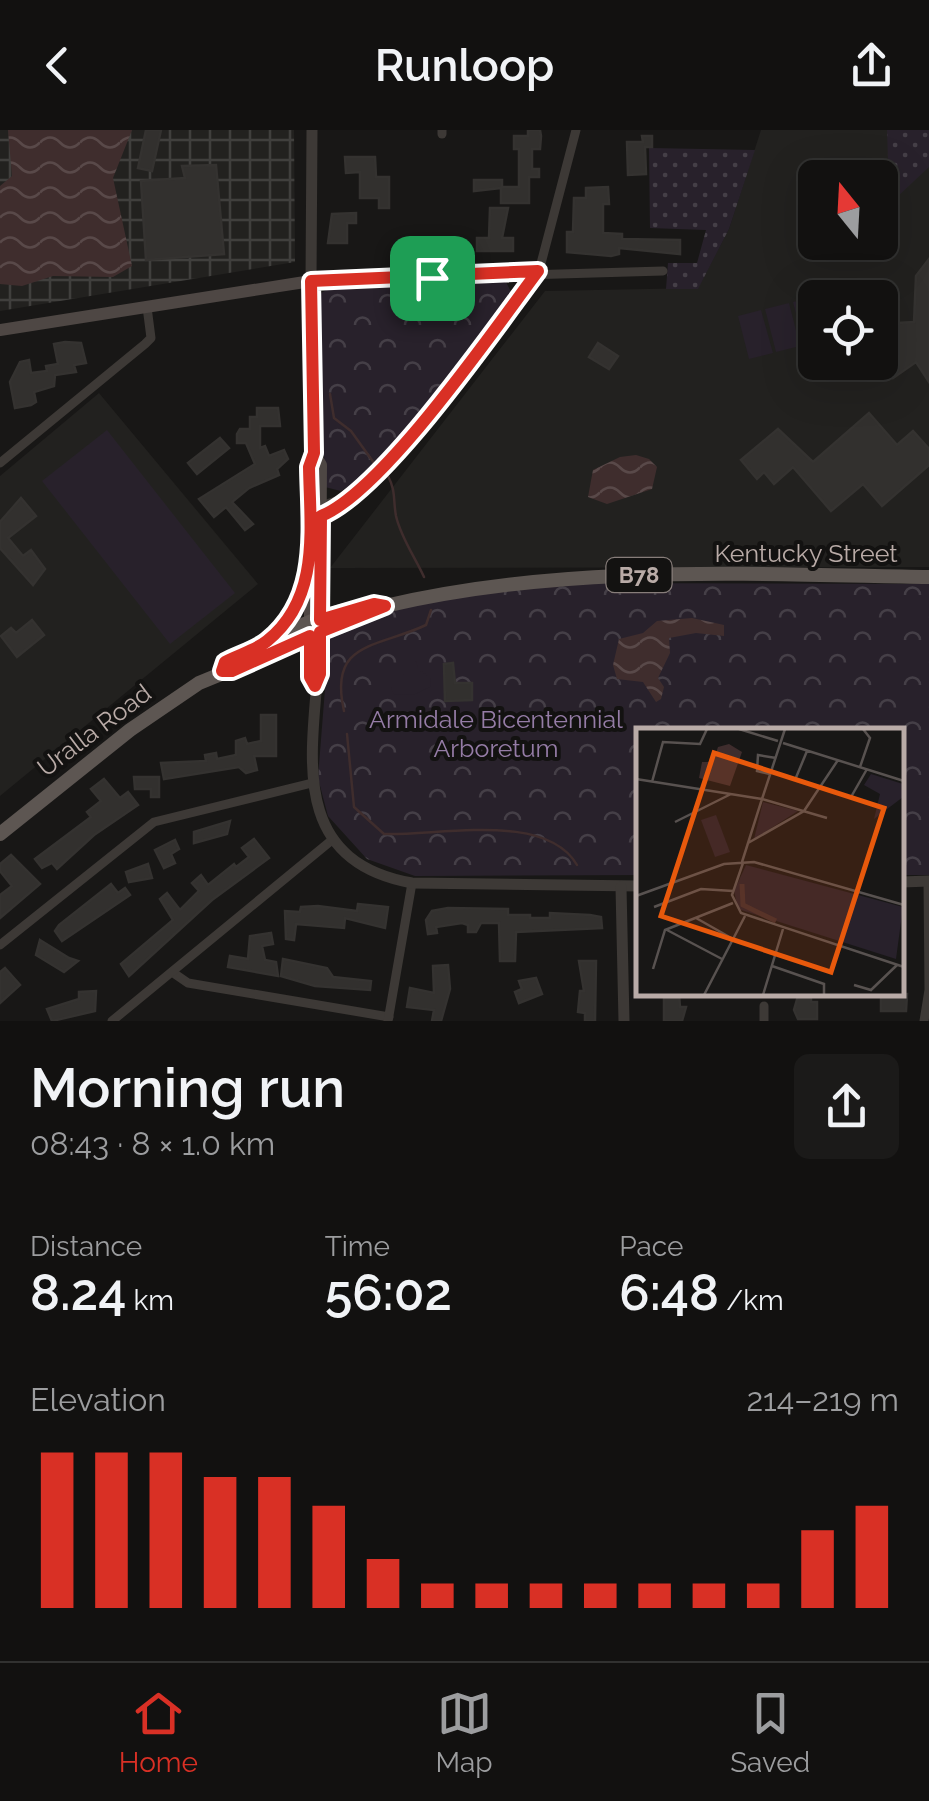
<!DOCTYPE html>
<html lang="en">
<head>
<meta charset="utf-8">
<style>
  :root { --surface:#121110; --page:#1b1a19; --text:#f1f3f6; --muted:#9c9d9f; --line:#313130; --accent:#d93025 }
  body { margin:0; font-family:Raleway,sans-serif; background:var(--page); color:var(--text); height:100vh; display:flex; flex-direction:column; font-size:38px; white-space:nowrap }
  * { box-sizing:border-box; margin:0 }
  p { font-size:32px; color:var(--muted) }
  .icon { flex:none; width:55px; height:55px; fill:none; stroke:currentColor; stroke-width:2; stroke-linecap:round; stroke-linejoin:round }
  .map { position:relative; height:891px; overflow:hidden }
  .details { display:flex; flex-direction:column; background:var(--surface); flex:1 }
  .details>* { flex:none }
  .needle { width:65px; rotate:342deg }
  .controls { position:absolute; left:798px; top:30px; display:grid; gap:20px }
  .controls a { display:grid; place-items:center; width:100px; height:100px; border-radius:15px; background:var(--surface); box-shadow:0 10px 40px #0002,0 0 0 2px var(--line); font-size:50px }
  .pin { position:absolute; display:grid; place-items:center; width:85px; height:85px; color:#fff; margin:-42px; border-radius:20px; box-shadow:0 5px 15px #0006 }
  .round { display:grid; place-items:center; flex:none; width:105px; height:105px; border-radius:15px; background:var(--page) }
  .head { display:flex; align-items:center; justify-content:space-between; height:170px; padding:0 30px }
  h1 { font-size:55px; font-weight:600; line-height:75px }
  .stats { display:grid; grid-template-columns:repeat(3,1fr); gap:15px; height:170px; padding:10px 30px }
  .stats div { display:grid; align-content:center }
  .stats b { font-size:50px; font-weight:600 }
  .stats small { font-size:28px; font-weight:400 }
  .stats p { font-size:28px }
  .chart { height:280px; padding:20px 30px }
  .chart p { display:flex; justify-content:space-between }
  .chart svg { width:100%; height:180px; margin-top:10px; stroke:var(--accent); stroke-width:6 }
  header { display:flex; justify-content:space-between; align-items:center; height:130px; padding:0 30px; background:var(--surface); font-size:45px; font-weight:600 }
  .tab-bar { display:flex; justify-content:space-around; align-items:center; height:140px; border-top:2px solid var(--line); background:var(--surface); font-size:28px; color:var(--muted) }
  .tab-bar a { display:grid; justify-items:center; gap:5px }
  .tab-bar .selected { color:var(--accent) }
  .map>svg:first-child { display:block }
  .built { fill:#22211f; fill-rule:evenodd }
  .industrial { fill:url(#industrial-grid) }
  .grass { fill:url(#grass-dots) }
  .park { fill:url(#park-crowns) }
  .garden { fill:#28212b }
  .water { fill:url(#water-waves) }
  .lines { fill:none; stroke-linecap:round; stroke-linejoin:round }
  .stream { stroke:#3f2d2d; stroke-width:2.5 }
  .building { fill:#32302e; stroke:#343230; stroke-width:2.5 }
  .minor { stroke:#3d3936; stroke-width:9 }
  .tertiary { stroke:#3d3936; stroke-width:11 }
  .secondary { stroke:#4e4744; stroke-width:12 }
  .primary { stroke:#5d5652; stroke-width:14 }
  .route-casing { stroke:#fff; stroke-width:20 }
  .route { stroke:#d93025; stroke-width:12 }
  .labels { text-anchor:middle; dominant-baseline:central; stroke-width:8; stroke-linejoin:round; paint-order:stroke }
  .shield { fill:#131211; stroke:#877d7a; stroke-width:2.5 }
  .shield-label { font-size:22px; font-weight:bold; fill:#b9aba7 }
  .street-label { font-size:25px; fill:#b9aba7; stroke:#131211 }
  .park-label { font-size:25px; fill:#957ca6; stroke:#131211 }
  .inset-river { fill:none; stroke:#3f2d2d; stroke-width:5 }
  .inset-road { fill:none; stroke:#585250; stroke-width:2.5 }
  .view { fill:#e8590c; fill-opacity:0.15; stroke:#e8590c; stroke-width:5 }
  .inset-edge { fill:none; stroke:#b9aba7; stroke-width:5 }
</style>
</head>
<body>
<header><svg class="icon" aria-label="back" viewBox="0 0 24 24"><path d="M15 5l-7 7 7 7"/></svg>Runloop<svg class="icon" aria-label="share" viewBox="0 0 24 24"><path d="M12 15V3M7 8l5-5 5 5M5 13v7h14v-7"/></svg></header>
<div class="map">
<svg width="929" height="891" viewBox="0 0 929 891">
  <defs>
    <pattern id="industrial-grid" width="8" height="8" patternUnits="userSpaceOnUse" patternTransform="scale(2.5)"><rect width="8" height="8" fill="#22211f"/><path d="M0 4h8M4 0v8" fill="none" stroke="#403f3d"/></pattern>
    <pattern id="grass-dots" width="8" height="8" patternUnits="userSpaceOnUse" patternTransform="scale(2.5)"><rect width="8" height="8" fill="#28212b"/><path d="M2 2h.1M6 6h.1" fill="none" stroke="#453f47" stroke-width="1.8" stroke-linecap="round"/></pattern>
    <pattern id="park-crowns" width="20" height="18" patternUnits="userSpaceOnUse" patternTransform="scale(2.5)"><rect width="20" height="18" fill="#28212b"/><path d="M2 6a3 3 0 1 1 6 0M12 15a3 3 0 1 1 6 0" fill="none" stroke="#453f47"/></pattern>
    <pattern id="water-waves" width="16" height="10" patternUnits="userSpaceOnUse" patternTransform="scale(2.5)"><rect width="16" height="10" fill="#3f2d2d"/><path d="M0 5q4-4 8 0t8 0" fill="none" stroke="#594949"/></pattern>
  </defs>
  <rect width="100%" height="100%" fill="#181716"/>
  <g class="built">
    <path d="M761,0H929V437L330,438L545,161L698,158L729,99ZM815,48H880V112H815ZM815,168H880V232H815Z"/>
    <path d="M99,263L258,454L0,666V346Z"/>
  </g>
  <path class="industrial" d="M0,0H294L295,132L0,181Z"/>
  <g class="grass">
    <path d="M887,0H929V37L897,67L889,59Z"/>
    <path d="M649,18L755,20L729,99L698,159H666L668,133H697L706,100L650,98Z"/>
  </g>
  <g class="park">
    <path d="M506,152L513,166L376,340L341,361L325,357L319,164L331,158Z"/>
    <path d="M550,453L929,454V745H902V601H639V745L415,746L367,729L328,686L318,648L329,509C359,477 503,460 550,453Z"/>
  </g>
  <g class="garden">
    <path d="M817,166L815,212L804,215L793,172Z"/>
    <path d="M789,173L800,216L776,222L765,179Z"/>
    <path d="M761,180L773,223L749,229L738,186Z"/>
    <path d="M107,300L235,463L170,514L42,351Z"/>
    <path d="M416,531L418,539L431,548L430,557L413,565L394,564L391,558Z"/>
  </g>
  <g class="water">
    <path d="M8,0H132L113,48L132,136L113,147L53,146L22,156L0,154V56L12,46Z"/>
    <path d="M636,325L649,329L657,337L652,359L607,374L588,367L593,340L620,327Z"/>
    <path d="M692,488L724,495V506L696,503L669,508L670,523L658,548L664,557L661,569L656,572L643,552L617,549L613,535L619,509L643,503L657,491Z"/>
  </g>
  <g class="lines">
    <g class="stream">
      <path d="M330,264L334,288L351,301L374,333"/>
      <path d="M388,346C396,361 393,370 396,386C401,408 415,427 424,447"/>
      <path d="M344,581C328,511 377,518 426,495L431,480"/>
      <path d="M347,604L354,677L384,704C439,706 546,681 577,735"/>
    </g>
  </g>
  <g class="building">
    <path d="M146,0H161L152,41L138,38Z"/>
    <path d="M528,0H540L541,6L540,19H532V39H539V47H529V73H501V58L474,61V50H502V57H519V19H514V6H528Z"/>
    <path d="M642,6H652V17H645L646,44L628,45L627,12H643Z"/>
    <path d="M345,27H375L376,47H389V78H379V68H360V42L346,43Z"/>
    <path d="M216,35L224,124L146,130L141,51L185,48L182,36Z"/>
    <path d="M608,57L609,74H603V103L622,104V109L680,110V124L619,118V124L611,126L567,122V102H573L574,68H586V58Z"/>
    <path d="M490,78H508L502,108H513V121H477V108H489Z"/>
    <path d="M356,83V93H347V113H328L332,84Z"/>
    <path d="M929,129V252L916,232L893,248L886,237L892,233L884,222V208H880V194L914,192L916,146Z"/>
    <path d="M65,212L81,213L86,233L74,235L76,242L55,245L54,256L34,262L36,272L31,275L15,278L10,252L20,232L29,230L31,243L47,241L46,236L58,234L54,214Z"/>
    <path d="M598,213L618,226L609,239L589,227Z"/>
    <path d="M257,278H278L280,296H260V318L265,316L269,326L284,320L288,329L277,339L279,345L249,358L232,372L253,394L245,400L226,377L214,387L199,369L255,334L246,313H237V304L240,299H250V287H257Z"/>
    <path d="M869,283L897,315L913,301L929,319V335L882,376L863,354L831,381L793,337L774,354L764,342L757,349L741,330L778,299L813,332Z"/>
    <path d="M220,308L229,318L197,344L188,333Z"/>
    <path d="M21,368L36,386L8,408L23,426L31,420L45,439L33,455L0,418V392Z"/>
    <path d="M32,490L44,505L17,527L1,506L11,498L16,503Z"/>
    <path d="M453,533L455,553H472V570L445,571L444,534Z"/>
    <path d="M261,585H276V626H254L257,640L246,643L239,637L164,649L161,633L206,631L205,625L216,623L217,629L236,625V611L245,608L247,614L261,611Z"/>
    <path d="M134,647H159V667H151V659H135Z"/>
    <path d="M104,649L120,668L128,662L138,675L94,705L57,739L52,733L42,738L35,729L91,687L87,682L101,671L91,659Z"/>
    <path d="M230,691L227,704L194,713V702Z"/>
    <path d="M254,709L269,728L212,770L129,846L121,834L173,790L160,769L167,763L180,780L199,761L192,753L201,745L208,755L234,734L236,737L249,727L242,718Z"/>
    <path d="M175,710L179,719L171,724L175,733L164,738L155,720Z"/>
    <path d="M11,725L40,754L0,788V765L12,756L0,741V734Z"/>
    <path d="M148,734L152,748L129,752L126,742Z"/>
    <path d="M111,754L118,763L125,758L130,765L62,811L55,801L59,795Z"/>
    <path d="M358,774L388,777L385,798L345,788L344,798L296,794L294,810L286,809L285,781L300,782L301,777L318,776L357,781Z"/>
    <path d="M448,778L508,779V785H530V788H550V783L590,785L601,787L602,798L516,802L515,831H500L499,793H481L476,802H468V795L462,793L436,797L437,803L428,804L426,790L432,781Z"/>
    <path d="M271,803L273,814L262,816L265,830L276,832L278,846L228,837L230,826L248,829L250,806Z"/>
    <path d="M40,810L69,828L78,831L64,842L36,825Z"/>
    <path d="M283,829L327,838L333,847L371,851L370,860L315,856L281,846Z"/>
    <path d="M579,831H596L595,891H585V883L578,882L580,861H584Z"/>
    <path d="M448,835L450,859L441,891H432L434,880L407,877L410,858L434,863L433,836Z"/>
    <path d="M5,838L20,855L0,873V842Z"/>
    <path d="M536,848L542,864L519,873L515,862L522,859L519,851Z"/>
    <path d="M96,861L95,881L52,891L47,879L79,869V862Z"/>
    <path d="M664,864H679L680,877H686L682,891H664Z"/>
    <path d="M907,864L906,881H881V865Z"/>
    <path d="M798,866H811V872H817V889H798L794,880Z"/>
  </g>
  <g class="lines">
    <g class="minor">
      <path d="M442,4V0"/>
      <path d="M311,151L663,141"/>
      <path d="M0,333L145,214L151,208L147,177"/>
      <path d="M317,377L352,366"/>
      <path d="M316,387L342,377L388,332L539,141L576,0"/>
      <path d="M0,815L154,692L312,653"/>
      <path d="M172,842L188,853L389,887"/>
      <path d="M764,876V891"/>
      <path d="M112,891L332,710"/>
      <path d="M388,891L412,753"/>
      <path d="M924,891L929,860L928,751"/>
    </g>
    <g class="tertiary">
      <path d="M311,151L312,0"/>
      <path d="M320,499C320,597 273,728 412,753L639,756"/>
      <path d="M310,501V547L315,555"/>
      <path d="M902,752L929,751"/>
      <path d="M621,757L624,891"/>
    </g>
    <g class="secondary">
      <path d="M0,200L311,151L314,323L309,337L310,494"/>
      <path d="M314,323L321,335L320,490"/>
      <path d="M268,509L294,480L307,452"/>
    </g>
    <g class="primary">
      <path d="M221,541L225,532C264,513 343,469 385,476C564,434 747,444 929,447"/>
      <path d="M0,704L130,600L199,553L384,477"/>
    </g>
  </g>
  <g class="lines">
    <defs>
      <path id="route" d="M538,141C493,201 383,361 321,386L320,490L374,474L385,476L320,502V544L315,556L310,547V506L232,541H222L225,532C238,525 256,520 267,511C321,468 310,398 309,337L314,323L311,151Z"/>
    </defs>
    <use href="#route" class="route-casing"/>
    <use href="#route" class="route"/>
  </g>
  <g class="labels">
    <rect class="shield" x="606.5" y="428" width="65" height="34" rx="8"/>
    <g class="shield-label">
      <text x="639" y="445">B78</text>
    </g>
    <g class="street-label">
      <text x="806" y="423">Kentucky Street</text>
      <text transform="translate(94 600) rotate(-37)">Uralla Road</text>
    </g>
    <g class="park-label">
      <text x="496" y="589">Armidale Bicentennial<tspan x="496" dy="29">Arboretum</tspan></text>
    </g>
  </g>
  <g transform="translate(636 598)">
    <rect width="268" height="268" fill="#181716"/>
    <path d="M235,46L267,56V69L238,91L244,66L228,57Z" fill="#28212b"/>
    <path d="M127,74L162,83L118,111ZM110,137L267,179L260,231L102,181L98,163Z" fill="#28212b"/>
    <path d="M80,87L94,124L79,129L65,92Z" fill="#28212b"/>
    <path d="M93,16L106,24L94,58L63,50L66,34H77L82,19Z" fill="#3f2d2d"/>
    <path class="inset-river" d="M106,156L107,177L140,193"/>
    <path class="inset-road" d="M103,1L142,13M149,1L126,71L191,90M147,15L268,53M224,39L234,10L227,1M134,46L121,43L122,27L140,30M0,51L126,71L106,134M159,52L171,23M16,54L27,14L64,16L71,1M215,69L231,41M39,94L95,66M112,115L168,83L202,32M107,135L96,167L105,185L268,239M0,168L88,136L118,134L268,177M18,179L65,161L97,163M60,190L97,211M31,202L86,231M136,238L188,256V267M17,241L29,202L97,175M218,257L235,262L261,237M68,267L109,188M127,267L147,201"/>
    <path class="view" d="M78,25L248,80L195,244L25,188Z"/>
    <rect width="268" height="268" class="inset-edge"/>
  </g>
</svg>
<div class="controls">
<a><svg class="needle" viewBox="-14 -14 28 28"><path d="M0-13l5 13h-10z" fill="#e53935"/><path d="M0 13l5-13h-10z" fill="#9c9d9f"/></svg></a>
<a><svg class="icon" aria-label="locate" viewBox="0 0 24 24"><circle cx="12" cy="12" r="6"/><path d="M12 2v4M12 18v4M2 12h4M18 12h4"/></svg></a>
</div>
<div class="pin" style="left:432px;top:148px;background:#1e9e55"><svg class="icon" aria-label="arrive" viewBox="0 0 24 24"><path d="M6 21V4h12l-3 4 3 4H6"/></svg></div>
</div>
<section class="details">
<div class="head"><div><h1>Morning run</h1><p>08:43 · 8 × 1.0 km</p></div><a class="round"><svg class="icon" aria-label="share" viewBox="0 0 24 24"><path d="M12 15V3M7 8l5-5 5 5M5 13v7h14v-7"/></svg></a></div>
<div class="stats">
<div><p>Distance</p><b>8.24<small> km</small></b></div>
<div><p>Time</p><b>56:02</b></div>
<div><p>Pace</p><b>6:48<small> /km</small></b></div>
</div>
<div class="chart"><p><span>Elevation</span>214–219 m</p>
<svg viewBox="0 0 160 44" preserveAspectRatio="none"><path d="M5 44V6M15 44V6M25 44V6M35 44V12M45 44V12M55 44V19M65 44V32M75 44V38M85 44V38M95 44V38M105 44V38M115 44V38M125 44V38M135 44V38M145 44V25M155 44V19"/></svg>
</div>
</section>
<nav class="tab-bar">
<a class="selected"><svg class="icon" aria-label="home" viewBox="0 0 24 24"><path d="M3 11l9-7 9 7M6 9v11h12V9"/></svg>Home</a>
<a><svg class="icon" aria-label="map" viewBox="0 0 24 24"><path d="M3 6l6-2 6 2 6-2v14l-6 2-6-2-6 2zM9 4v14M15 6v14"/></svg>Map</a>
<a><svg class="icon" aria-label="saved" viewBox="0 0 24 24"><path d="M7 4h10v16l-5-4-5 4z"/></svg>Saved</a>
</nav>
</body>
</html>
